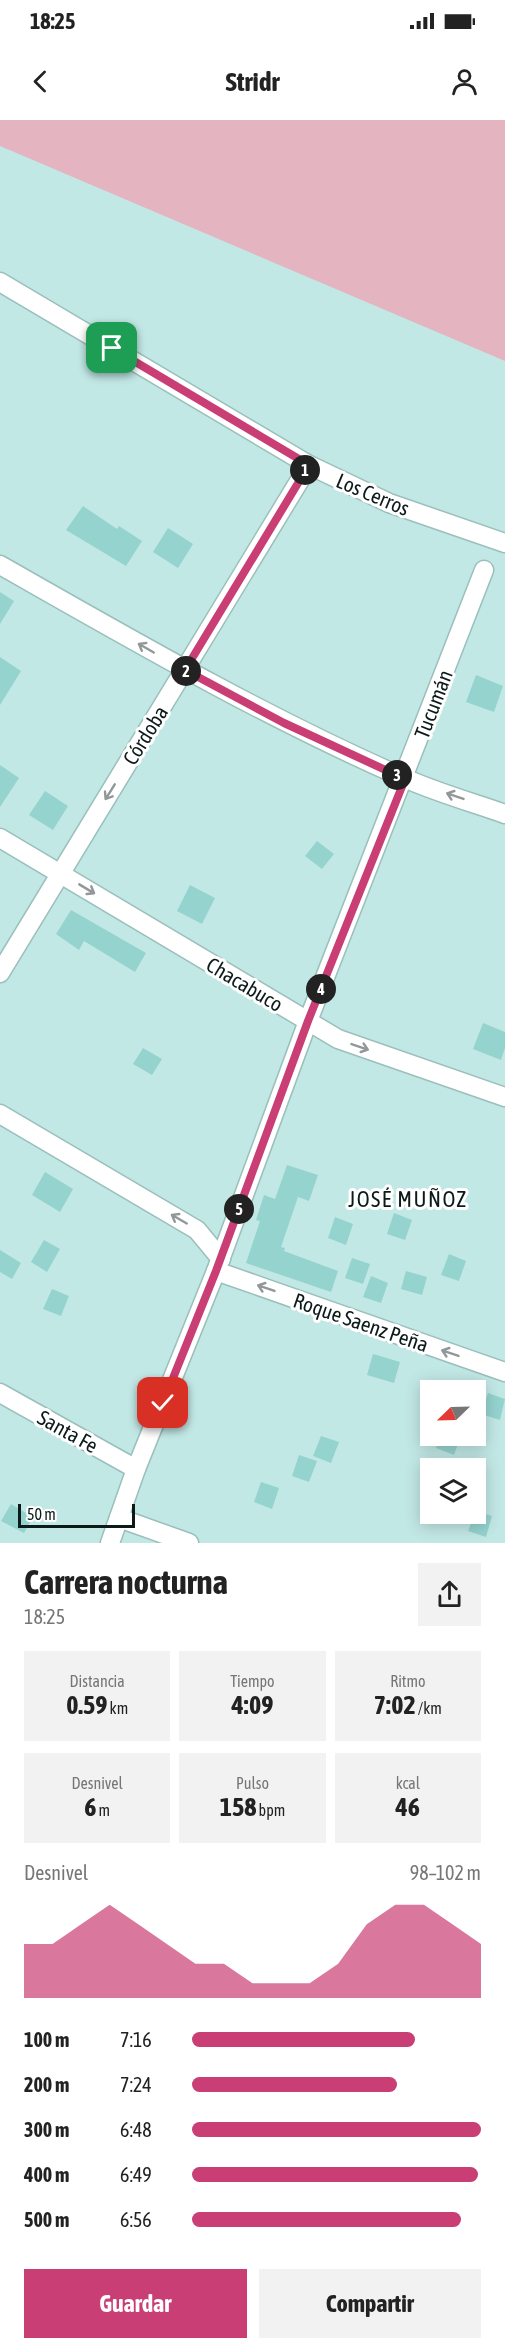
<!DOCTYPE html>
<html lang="es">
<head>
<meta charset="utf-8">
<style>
  :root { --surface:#fff; --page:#f2f2f2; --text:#222; --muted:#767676; --accent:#c93e74 }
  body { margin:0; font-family:"Asap Condensed",sans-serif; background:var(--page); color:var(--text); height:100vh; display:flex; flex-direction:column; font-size:22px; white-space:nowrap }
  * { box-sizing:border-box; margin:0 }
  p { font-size:20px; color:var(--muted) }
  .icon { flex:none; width:33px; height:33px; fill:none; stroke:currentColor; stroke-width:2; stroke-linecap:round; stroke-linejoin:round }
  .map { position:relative; height:1423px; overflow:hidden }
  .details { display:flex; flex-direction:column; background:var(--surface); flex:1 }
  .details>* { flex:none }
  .needle { width:39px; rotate:247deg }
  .controls { position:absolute; left:420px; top:1260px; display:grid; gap:12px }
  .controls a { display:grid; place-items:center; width:66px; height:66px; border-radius:0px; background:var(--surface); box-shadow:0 3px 15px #0003; font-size:30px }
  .scale { position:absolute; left:18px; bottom:15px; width:117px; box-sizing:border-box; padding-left:6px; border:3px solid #0c1a19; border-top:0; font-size:16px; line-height:21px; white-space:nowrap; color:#0c1a19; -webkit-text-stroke:4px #fff; paint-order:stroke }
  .pin { position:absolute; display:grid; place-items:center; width:51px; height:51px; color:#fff; margin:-26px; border-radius:12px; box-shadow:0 3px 9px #0006 }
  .km { position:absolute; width:30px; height:30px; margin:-15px; border-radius:50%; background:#222; color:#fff; font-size:16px; line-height:30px; text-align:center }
  .round { display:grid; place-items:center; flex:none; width:63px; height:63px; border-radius:0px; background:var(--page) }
  .headline { display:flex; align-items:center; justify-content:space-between; height:102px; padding:0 24px }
  h1 { font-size:33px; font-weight:700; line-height:45px }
  .stats { display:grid; grid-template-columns:repeat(3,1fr); gap:9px; height:102px; padding:6px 24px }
  .stats div { display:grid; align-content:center; border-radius:0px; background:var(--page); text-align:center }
  .stats b { font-size:26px; font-weight:700 }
  .stats small { font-size:16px; font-weight:400 }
  .stats p { font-size:16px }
  .chart { height:168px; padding:12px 24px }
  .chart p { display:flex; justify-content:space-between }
  .chart svg { width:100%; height:108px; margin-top:6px; fill:var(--accent); opacity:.7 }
  .button { display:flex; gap:12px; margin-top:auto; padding:12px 24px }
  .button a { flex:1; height:69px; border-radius:0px; background:var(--accent); color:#fff; font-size:24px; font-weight:700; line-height:69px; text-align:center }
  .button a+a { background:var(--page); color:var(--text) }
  ul { padding:0 24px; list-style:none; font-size:20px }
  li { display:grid; grid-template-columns:96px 72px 1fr; align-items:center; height:45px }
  li i { height:15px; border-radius:8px; background:var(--accent) }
  .status { display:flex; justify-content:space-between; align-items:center; height:42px; padding:0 30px; background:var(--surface); direction:ltr }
  .status svg { height:16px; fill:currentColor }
  header { display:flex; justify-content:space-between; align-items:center; height:78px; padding:0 24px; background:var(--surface); font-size:27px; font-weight:700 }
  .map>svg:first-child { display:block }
  .green { fill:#e5b4c1 }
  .building { fill:#95d3cf }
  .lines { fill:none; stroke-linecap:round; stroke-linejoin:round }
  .street-casing { stroke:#9abfbc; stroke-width:21 }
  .street { stroke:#fff; stroke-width:18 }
  .oneway { stroke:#929898 }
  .route-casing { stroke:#fff; stroke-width:12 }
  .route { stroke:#c93e74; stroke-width:8 }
  .labels { text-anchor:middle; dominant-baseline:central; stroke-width:6; stroke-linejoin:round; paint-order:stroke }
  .street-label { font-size:21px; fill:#0c1a19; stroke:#fff }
  .neighbourhood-label { font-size:22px; letter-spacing:1.5px; fill:#0c1a19; stroke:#fff }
</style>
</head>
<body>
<div class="status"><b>18:25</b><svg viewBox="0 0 49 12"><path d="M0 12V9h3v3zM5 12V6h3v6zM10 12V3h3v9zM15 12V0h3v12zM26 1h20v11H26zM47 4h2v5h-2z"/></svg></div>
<header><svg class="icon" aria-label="back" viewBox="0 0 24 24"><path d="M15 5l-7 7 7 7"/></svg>Stridr<svg class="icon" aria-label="person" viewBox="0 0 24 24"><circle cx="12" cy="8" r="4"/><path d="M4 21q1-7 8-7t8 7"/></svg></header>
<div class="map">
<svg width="505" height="1423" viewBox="0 0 505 1423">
  <rect width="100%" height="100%" fill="#c2e8e5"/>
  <path class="green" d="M0,0H505V241L0,26Z"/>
  <g class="building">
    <path d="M83,386L117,409L119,406L142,421L126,446L66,410Z"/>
    <path d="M168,408L193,424L178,448L153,432Z"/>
    <path d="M0,472L14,481L0,504Z"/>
    <path d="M0,537L21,551L0,585Z"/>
    <path d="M476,555L503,566L494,592L466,582Z"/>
    <path d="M0,645L19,658L0,687Z"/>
    <path d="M45,671L68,686L53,710L29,695Z"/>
    <path d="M317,721L334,734L322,749L305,736Z"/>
    <path d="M190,765L215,778L202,804L177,791Z"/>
    <path d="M71,790L146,833L135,852L84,821L79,830L56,814Z"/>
    <path d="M483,903L505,912V928L501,940L473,929Z"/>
    <path d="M143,928L162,939L152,955L133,944Z"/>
    <path d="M287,1045L318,1055L309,1081L298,1077L281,1127L285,1128L284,1131L338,1151L331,1172L246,1143L260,1101L256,1100L264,1075L275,1079Z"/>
    <path d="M45,1052L73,1069L60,1092L32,1075Z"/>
    <path d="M394,1093L412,1100L405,1120L387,1114Z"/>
    <path d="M335,1097L353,1104L346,1125L328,1118Z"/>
    <path d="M44,1120L60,1129L47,1152L31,1142Z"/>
    <path d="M0,1130L21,1143L12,1159L0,1152Z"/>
    <path d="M449,1134L466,1141L459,1161L441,1155Z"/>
    <path d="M352,1138L370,1144L363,1164L345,1158Z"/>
    <path d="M406,1151L427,1157L422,1175L401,1169Z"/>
    <path d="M371,1156L388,1163L381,1183L363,1177Z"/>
    <path d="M52,1169L69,1176L61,1196L43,1189Z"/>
    <path d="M373,1234L400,1242L394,1263L367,1255Z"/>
    <path d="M488,1273L505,1279L500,1300L481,1294Z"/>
    <path d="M321,1316L339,1322L331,1343L313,1336Z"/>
    <path d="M440,1316H461L454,1335L436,1328Z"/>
    <path d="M299,1335L317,1341L309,1362L292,1356Z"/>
    <path d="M261,1362L279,1368L272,1389L254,1382Z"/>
    <path d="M11,1384L33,1397L24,1413L1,1401Z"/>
    <path d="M476,1391L492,1396L486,1417L468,1411Z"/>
  </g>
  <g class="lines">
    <defs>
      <g id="street">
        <path d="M0,162L309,345L389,383L505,423"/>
        <path d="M0,445C132,520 263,596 402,657C435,672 471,682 505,694"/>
        <path d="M0,718L338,919L505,977"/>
        <path d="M0,853L309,345"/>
        <path d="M0,994L197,1110L221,1139"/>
        <path d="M216,1151L505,1252"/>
        <path d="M0,1273L136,1349"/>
        <path d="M119,1398L189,1423"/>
        <path d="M110,1423L136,1349L216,1151L308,901L484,450"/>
      </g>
    </defs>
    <use href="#street" class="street-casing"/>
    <use href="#street" class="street"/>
  </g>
  <defs><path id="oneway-shaft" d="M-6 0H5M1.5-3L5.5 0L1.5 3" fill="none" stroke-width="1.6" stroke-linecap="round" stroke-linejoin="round" transform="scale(1.5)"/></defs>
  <g class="oneway">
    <use href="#oneway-shaft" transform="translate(146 528) rotate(-150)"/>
    <use href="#oneway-shaft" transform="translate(110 672) rotate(122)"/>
    <use href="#oneway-shaft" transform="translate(455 676) rotate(-161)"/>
    <use href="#oneway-shaft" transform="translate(87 769) rotate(31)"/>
    <use href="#oneway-shaft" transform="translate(360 927) rotate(19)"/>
    <use href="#oneway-shaft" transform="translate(179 1099) rotate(-150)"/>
    <use href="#oneway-shaft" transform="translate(266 1168) rotate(-161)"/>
    <use href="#oneway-shaft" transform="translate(450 1233) rotate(-161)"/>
  </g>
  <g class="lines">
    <defs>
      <path id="route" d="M112,228L309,345L185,550L284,603L405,659L308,901L216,1151L163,1283"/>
    </defs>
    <use href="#route" class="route-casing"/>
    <use href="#route" class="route"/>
  </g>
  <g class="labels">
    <g class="street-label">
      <text transform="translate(373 374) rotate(23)">Los Cerros</text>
      <text transform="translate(433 584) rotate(-69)">Tucumán</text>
      <text transform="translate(145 615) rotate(-58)">Córdoba</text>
      <text transform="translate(245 864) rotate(31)">Chacabuco</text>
      <text transform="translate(361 1202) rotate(19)">Roque Saenz Peña</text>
      <text transform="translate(68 1311) rotate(29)">Santa Fe</text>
    </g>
    <g class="neighbourhood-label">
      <text x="408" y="1079">JOSÉ MUÑOZ</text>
    </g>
  </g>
</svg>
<div class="controls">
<a><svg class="needle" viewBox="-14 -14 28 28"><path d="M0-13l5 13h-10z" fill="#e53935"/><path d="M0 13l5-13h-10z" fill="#767676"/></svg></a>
<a><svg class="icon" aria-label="layers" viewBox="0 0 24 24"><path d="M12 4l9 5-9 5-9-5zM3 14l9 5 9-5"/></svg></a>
</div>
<div class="scale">50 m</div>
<div class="pin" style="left:112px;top:228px;background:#1e9e55"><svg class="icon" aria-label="arrive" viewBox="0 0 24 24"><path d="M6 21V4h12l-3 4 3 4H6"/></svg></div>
<div class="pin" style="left:163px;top:1283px;background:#d93025"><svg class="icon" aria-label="check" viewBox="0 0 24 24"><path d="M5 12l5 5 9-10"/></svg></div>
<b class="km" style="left:305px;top:350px">1</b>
<b class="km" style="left:186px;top:551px">2</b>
<b class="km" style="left:397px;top:655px">3</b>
<b class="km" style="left:321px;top:869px">4</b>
<b class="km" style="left:239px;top:1089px">5</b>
</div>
<section class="details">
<div class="headline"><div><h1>Carrera nocturna</h1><p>18:25</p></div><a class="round"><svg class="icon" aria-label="share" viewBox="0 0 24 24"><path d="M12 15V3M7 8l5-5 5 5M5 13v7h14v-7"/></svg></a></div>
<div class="stats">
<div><p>Distancia</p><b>0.59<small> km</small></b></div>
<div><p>Tiempo</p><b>4:09</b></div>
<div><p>Ritmo</p><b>7:02<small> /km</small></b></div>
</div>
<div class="stats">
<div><p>Desnivel</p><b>6<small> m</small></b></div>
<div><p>Pulso</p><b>158<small> bpm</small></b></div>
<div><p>kcal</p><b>46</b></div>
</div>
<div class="chart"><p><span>Desnivel</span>98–102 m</p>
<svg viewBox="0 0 160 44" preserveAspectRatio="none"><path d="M0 44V22L10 22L20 14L30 6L40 14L50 22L60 30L70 30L80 38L90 38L100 38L110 30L120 14L130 6L140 6L150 14L160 22V44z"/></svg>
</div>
<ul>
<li><b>100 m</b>7:16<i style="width:77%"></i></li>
<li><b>200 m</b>7:24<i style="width:71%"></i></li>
<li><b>300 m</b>6:48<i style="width:100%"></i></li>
<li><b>400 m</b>6:49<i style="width:99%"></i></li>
<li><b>500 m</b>6:56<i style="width:93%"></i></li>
</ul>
<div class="button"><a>Guardar</a><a>Compartir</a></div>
</section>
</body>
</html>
